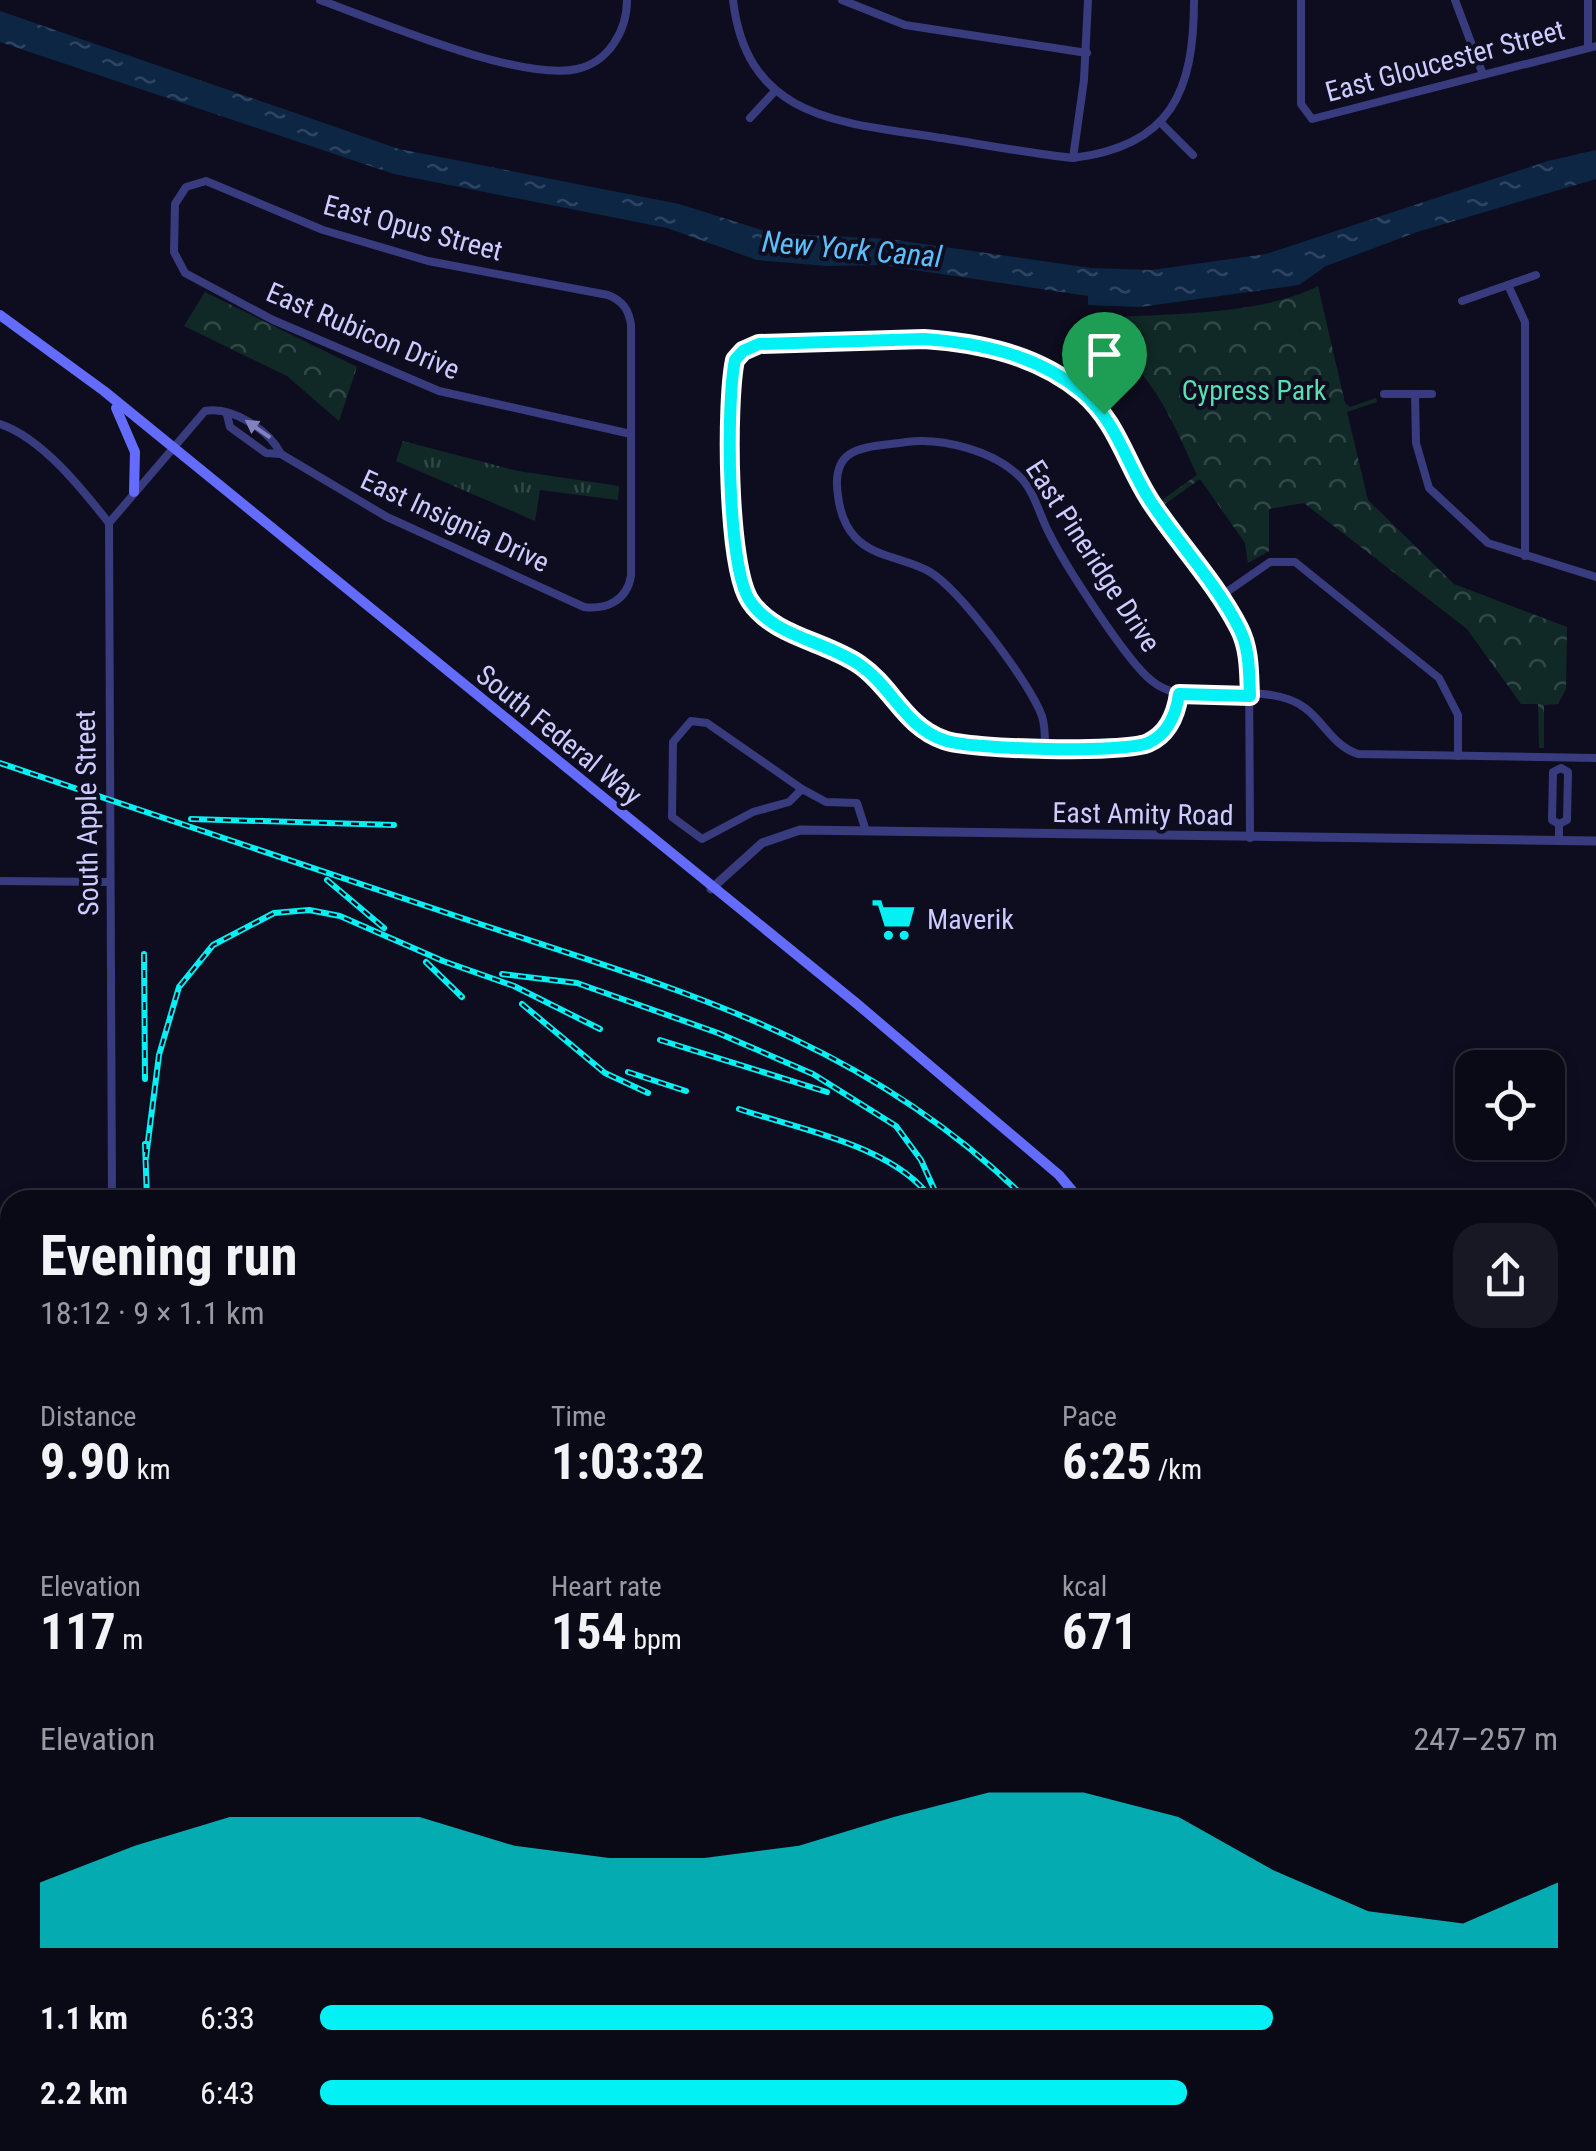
<!DOCTYPE html>
<html lang="en">
<head>
<meta charset="utf-8">
<style>
  :root { --surface:#0a0a17; --page:#181824; --text:#f1f3f6; --muted:#999aa1; --line:#2a2b36; --accent:#02f1f4 }
  body { margin:0; font-family:"Roboto Condensed",sans-serif; background:var(--page); color:var(--text); height:100vh; display:flex; flex-direction:column; font-size:38px; white-space:nowrap }
  * { box-sizing:border-box; margin:0 }
  p { font-size:32px; color:var(--muted) }
  .icon { flex:none; width:55px; height:55px; fill:none; stroke:currentColor; stroke-width:2; stroke-linecap:round; stroke-linejoin:round }
  .map { position:relative; flex:1; overflow:hidden }
  .side { position:absolute; left:0px; top:1190px; width:1598px; height:962px; display:flex; flex-direction:column; background:var(--surface); border-radius:30px 30px 0 0; box-shadow:0 5px 15px #0003,0 0 0 2px var(--line) }
  .side>* { flex:none }
  .tools { position:absolute; left:1455px; top:1050px; display:grid; gap:20px }
  .tools a { display:grid; place-items:center; width:110px; height:110px; border-radius:20px; background:var(--surface); box-shadow:0 5px 15px #0003,0 0 0 2px var(--line); font-size:50px }
  .pin { position:absolute; display:grid; place-items:center; width:85px; height:85px; color:#fff; margin:-102px -42px; border-radius:50% 50% 50% 0; rotate:-45deg; box-shadow:0 0 10px #0007 }
  .pin .icon { rotate:45deg }
  .round { display:grid; place-items:center; flex:none; width:105px; height:105px; border-radius:30px; background:var(--page) }
  .head { display:flex; align-items:center; justify-content:space-between; height:170px; padding:0 40px }
  h1 { font-size:55px; font-weight:700; line-height:75px }
  .figures { display:grid; grid-template-columns:repeat(3,1fr); gap:15px; height:170px; padding:10px 40px }
  .figures div { display:grid; align-content:center }
  .figures b { font-size:50px; font-weight:700 }
  .figures small { font-size:28px; font-weight:400 }
  .figures p { font-size:28px }
  .chart { height:280px; padding:20px 40px }
  .chart p { display:flex; justify-content:space-between }
  .chart svg { width:100%; height:180px; margin-top:10px; fill:var(--accent); opacity:.7 }
  ul { padding:0 40px; list-style:none; font-size:32px }
  li { display:grid; grid-template-columns:160px 120px 1fr; align-items:center; height:75px }
  li i { height:25px; border-radius:12px; background:var(--accent) }
  .map>svg:first-child { display:block }
  .grass { fill:url(#grass-tufts) }
  .park { fill:url(#park-crowns) }
  .water { fill:url(#water-ripples) }
  .lines { fill:none; stroke-linecap:round; stroke-linejoin:round }
  .minor { stroke:#383b7e; stroke-width:8 }
  .tertiary { stroke:#383b7e; stroke-width:9 }
  .secondary { stroke:#636cfe; stroke-width:10 }
  .motorway { stroke:#fe47ae; stroke-width:14 }
  .rail-casing { stroke:#02f1f4; stroke-width:6 }
  .rail { stroke:#0e0d1f; stroke-width:2.5; stroke-dasharray:8; stroke-linecap:butt }
  .oneway { fill:#8283be }
  .route-casing { stroke:#fff; stroke-width:20 }
  .route { stroke:#02f1f4; stroke-width:12 }
  .labels { text-anchor:middle; dominant-baseline:central; stroke-width:8; stroke-linejoin:round; paint-order:stroke }
  .street-label { font-size:28px; fill:#cdcbff; stroke:#0e0d1f }
  .park-label { font-size:28px; fill:#58deb1; stroke:#0e0d1f }
  .poi-label { font-size:28px; fill:#cdcbff; stroke:#0e0d1f; text-anchor:start }
  .water-label { font-size:30px; font-style:italic; fill:#5ac0fe; stroke:#0e0d1f }
</style>
</head>
<body>
<div class="map">
<svg width="1596" height="2151" viewBox="0 0 1596 2151">
  <defs>
    <pattern id="grass-tufts" width="24" height="20" patternUnits="userSpaceOnUse" patternTransform="scale(2.5)"><rect width="24" height="20" fill="#102926"/><path d="M3 7l-1-3M5 7V3M7 7l1-3M15 17l-1-3M17 17v-4M19 17l1-3" fill="none" stroke="#324747"/></pattern>
    <pattern id="park-crowns" width="20" height="18" patternUnits="userSpaceOnUse" patternTransform="scale(2.5)"><rect width="20" height="18" fill="#102926"/><path d="M2 6a3 3 0 1 1 6 0M12 15a3 3 0 1 1 6 0" fill="none" stroke="#324747"/></pattern>
    <pattern id="water-ripples" width="26" height="14" patternUnits="userSpaceOnUse" patternTransform="scale(2.5)"><rect width="26" height="14" fill="#0c2644"/><path d="M2 4q2-2 4 0t4 0M15 11q2-2 4 0t4 0" fill="none" stroke="#2e4460"/></pattern>
  </defs>
  <rect width="100%" height="100%" fill="#0e0d1f"/>
  <path class="grass" d="M403,441L518,471L619,486L618,500L540,490L535,521L396,461Z"/>
  <g class="park">
    <path d="M1318,286L1345,403L1350,407L1376,398L1377,402L1347,412L1368,500L1454,584L1567,627L1566,689L1558,704L1544,705V748H1539L1538,704H1521L1467,629L1304,503L1269,509V551L1248,563L1245,543L1200,479L1162,506L1159,502L1197,475C1164,400 1149,369 1082,319C1152,313 1256,318 1318,286Z"/>
    <path d="M205,292L357,367L339,421L287,376L184,326Z"/>
  </g>
  <path class="water" d="M0,11L399,149L679,204L771,233L889,239L1091,268L1152,270L1266,254L1548,161L1596,150V179L1417,232L1326,266L1299,285L1140,307L1088,305V296L881,265L827,266L757,260L667,228L394,174L0,42Z"/>
  <g class="lines">
    <g class="minor">
      <path d="M320,0C378,21 520,82 577,69C609,62 627,30 627,0"/>
      <path d="M733,0C747,119 839,122 935,137C981,144 1027,153 1073,158C1171,146 1194,92 1194,0"/>
      <path d="M842,0L905,25L1087,53"/>
      <path d="M1301,0V104L1312,119L1596,46"/>
      <path d="M1455,0L1482,72"/>
      <path d="M1588,46V0"/>
      <path d="M750,118L775,91"/>
      <path d="M1161,123L1193,155"/>
      <path d="M1073,158L1084,80L1088,0"/>
      <path d="M1508,285L1525,322V556"/>
      <path d="M1462,301L1536,275"/>
      <path d="M1384,394H1432"/>
      <path d="M1415,394L1416,443L1429,488L1488,543L1596,577"/>
      <path d="M0,424C42,438 82,489 109,523"/>
      <path d="M281,454L387,517L584,607C607,610 627,600 631,576V325C629,310 623,301 608,295L428,261L323,230L206,181L186,187L175,204L174,252L185,273L273,320L439,391L631,434"/>
      <path d="M1218,598L1270,562H1295L1439,678L1458,715V756"/>
      <path d="M1179,694C1176,715 1168,734 1148,743C1125,753 969,749 944,740C905,727 892,687 860,665C823,639 769,636 746,594C727,560 727,402 735,361L743,351L759,345L924,339L985,347L1048,369L1104,415L1123,443L1148,497L1240,629L1249,660L1250,838"/>
      <path d="M1045,746C1045,736 1045,725 1042,716C1030,683 960,590 930,572C907,558 874,558 855,537C844,525 840,512 838,496C830,444 866,448 906,442C942,437 994,451 1020,477C1034,491 1039,513 1048,531C1063,562 1127,662 1152,681C1160,688 1169,691 1179,694C1215,695 1275,685 1305,708C1325,723 1332,745 1358,754L1596,758"/>
      <path d="M802,789L789,802L753,812L702,839L672,817L673,742L691,721L707,723L802,789L826,802L857,803L865,828"/>
      <path d="M1559,841V824L1552,820L1553,772L1561,768L1568,772L1567,820L1559,824"/>
      <path d="M0,881L110,882"/>
      <path d="M112,1200L109,523L205,411C232,406 269,430 281,454L266,453L230,427L227,415"/>
    </g>
    <path class="tertiary" d="M711,889L762,843L800,830L1596,841"/>
    <g class="secondary">
      <path d="M0,315L104,391L856,1003L1059,1175L1080,1200"/>
      <path d="M116,408L135,452L134,492"/>
      <path d="M1488,2142L1491,2151"/>
    </g>
    <g class="motorway">
      <path d="M0,2122L10,2132"/>
      <path d="M21,2142L30,2151"/>
    </g>
    <defs>
      <g id="rail">
        <path d="M0,763C153,814 306,866 459,917C671,988 863,1037 1027,1200"/>
        <path d="M191,819L394,825"/>
        <path d="M327,880L384,928"/>
        <path d="M144,954L145,1079"/>
        <path d="M426,962L462,997"/>
        <path d="M502,974L577,983L718,1033L813,1074L896,1126L921,1160L939,1200"/>
        <path d="M522,1004L605,1073L648,1093"/>
        <path d="M660,1040L827,1092"/>
        <path d="M628,1072L686,1091"/>
        <path d="M739,1109C798,1129 896,1146 932,1200"/>
        <path d="M145,1144L147,1200"/>
        <path d="M146,1157L159,1055L179,987L213,945L274,913L309,910L340,916L443,961L514,986L600,1029"/>
        <path d="M1449,2142L1452,2151"/>
      </g>
    </defs>
    <use href="#rail" class="rail-casing"/>
    <use href="#rail" class="rail"/>
  </g>
  <defs><path id="oneway-solid" d="M-6-.8H1V-3.2L6.5 0L1 3.2V.8H-6Z" transform="scale(2.5)"/></defs>
  <use class="oneway" href="#oneway-solid" transform="translate(258 429) rotate(-145)"/>
  <g class="lines">
    <defs>
      <path id="route" d="M924,339C981,343 1037,355 1082,392C1118,423 1126,464 1151,502C1179,544 1216,583 1239,628C1250,649 1249,673 1250,696L1179,694C1176,715 1168,734 1148,743C1125,753 969,750 944,740C905,727 892,687 860,665C826,641 774,637 750,601C727,567 726,403 735,360L743,351L759,344Z"/>
    </defs>
    <use href="#route" class="route-casing"/>
    <use href="#route" class="route"/>
  </g>
  <defs>
    <symbol id="supermarket-bare" viewBox="-9 -9 18 18"><path d="M-6-5.5h2.5l.6 2H6L4.5 2H-2.5L-4.4-4H-6ZM-1.5 3.2a1.3 1.3 0 1 0 .1 0ZM3 3.2a1.3 1.3 0 1 0 .1 0Z" fill="#02f1f4" stroke="#0e0d1f" stroke-width="2.5" paint-order="stroke"/></symbol>
  </defs>
  <g fill-rule="evenodd">
    <use href="#supermarket-bare" x="862" y="888" width="63" height="63"/>
  </g>
  <g class="labels">
    <g class="street-label">
      <text transform="translate(1445 61) rotate(-15)">East Gloucester Street</text>
      <text transform="translate(413 228) rotate(15)">East Opus Street</text>
      <text transform="translate(363 331) rotate(23)">East Rubicon Drive</text>
      <text transform="translate(455 521) rotate(25)">East Insignia Drive</text>
      <text transform="translate(1093 556) rotate(57)">East Pineridge Drive</text>
      <text transform="translate(559 735) rotate(39)">South Federal Way</text>
      <text transform="translate(87 813) rotate(-91)">South Apple Street</text>
      <text transform="translate(1143 814) rotate(1)">East Amity Road</text>
    </g>
    <g class="park-label">
      <text x="1254" y="390">Cypress Park</text>
    </g>
    <g class="poi-label">
      <text x="927" y="919">Maverik</text>
    </g>
    <g class="water-label">
      <text transform="translate(852 249) rotate(5)">New York Canal</text>
    </g>
  </g>
</svg>
<div class="tools">
<a><svg class="icon" aria-label="locate" viewBox="0 0 24 24"><circle cx="12" cy="12" r="6"/><path d="M12 2v4M12 18v4M2 12h4M18 12h4"/></svg></a>
</div>
<div class="pin" style="left:1104px;top:414px;background:#1e9e55"><svg class="icon" aria-label="arrive" viewBox="0 0 24 24"><path d="M6 21V4h12l-3 4 3 4H6"/></svg></div>
<section class="side">
<div class="head"><div><h1>Evening run</h1><p>18:12 · 9 × 1.1 km</p></div><a class="round"><svg class="icon" aria-label="share" viewBox="0 0 24 24"><path d="M12 15V3M7 8l5-5 5 5M5 13v7h14v-7"/></svg></a></div>
<div class="figures">
<div><p>Distance</p><b>9.90<small> km</small></b></div>
<div><p>Time</p><b>1:03:32</b></div>
<div><p>Pace</p><b>6:25<small> /km</small></b></div>
</div>
<div class="figures">
<div><p>Elevation</p><b>117<small> m</small></b></div>
<div><p>Heart rate</p><b>154<small> bpm</small></b></div>
<div><p>kcal</p><b>671</b></div>
</div>
<div class="chart"><p><span>Elevation</span>247–257 m</p>
<svg viewBox="0 0 160 44" preserveAspectRatio="none"><path d="M0 44V28L10 19L20 12L30 12L40 12L50 19L60 22L70 22L80 19L90 12L100 6L110 6L120 12L130 25L140 35L150 38L160 28V44z"/></svg>
</div>
<ul>
<li><b>1.1 km</b>6:33<i style="width:77%"></i></li>
<li><b>2.2 km</b>6:43<i style="width:70%"></i></li>
</ul>
</section>
</div>
</body>
</html>
